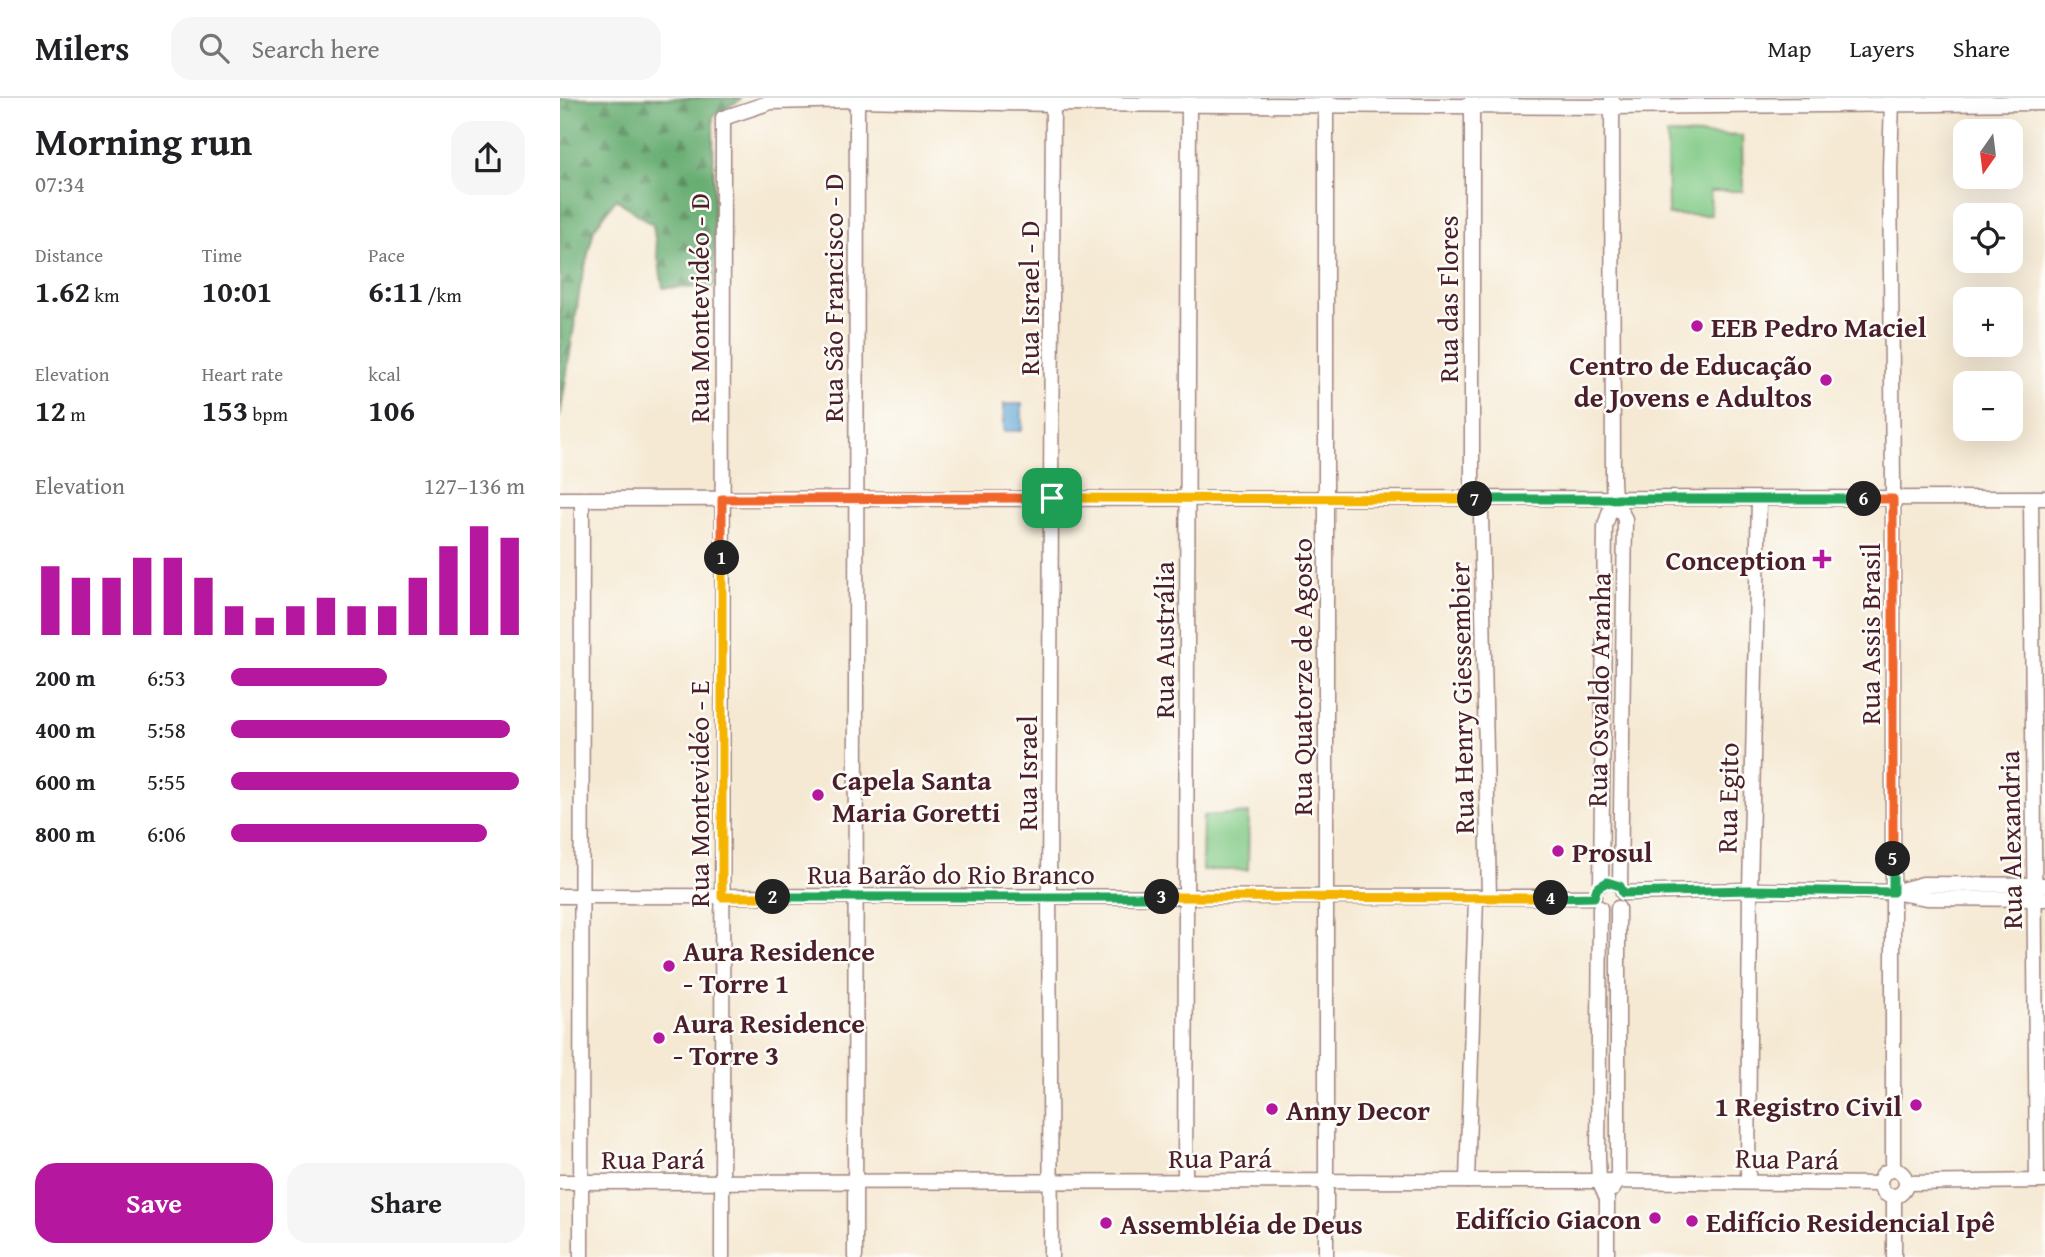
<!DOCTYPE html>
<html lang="en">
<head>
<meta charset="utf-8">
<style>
  :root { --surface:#fff; --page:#f6f6f6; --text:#202124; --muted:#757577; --line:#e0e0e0; --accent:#b5179e }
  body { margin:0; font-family:"Gentium Book Plus",serif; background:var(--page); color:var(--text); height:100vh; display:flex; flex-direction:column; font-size:26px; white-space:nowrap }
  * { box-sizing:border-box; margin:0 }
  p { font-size:23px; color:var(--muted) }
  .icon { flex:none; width:38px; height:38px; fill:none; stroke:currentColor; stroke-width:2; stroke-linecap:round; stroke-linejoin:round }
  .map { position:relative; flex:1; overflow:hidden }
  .side { display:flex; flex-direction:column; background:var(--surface); width:560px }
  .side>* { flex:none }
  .needle { width:46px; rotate:194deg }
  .fabs { position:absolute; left:1393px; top:21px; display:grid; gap:14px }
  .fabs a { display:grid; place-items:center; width:70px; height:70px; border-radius:14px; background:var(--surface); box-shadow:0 7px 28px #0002; font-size:35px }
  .pin { position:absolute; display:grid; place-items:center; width:60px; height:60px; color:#fff; margin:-30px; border-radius:14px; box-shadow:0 4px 10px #0006 }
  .km { position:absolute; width:35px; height:35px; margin:-18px; border-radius:50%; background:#222; color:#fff; font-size:19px; line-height:35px; text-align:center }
  .round { display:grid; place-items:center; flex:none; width:74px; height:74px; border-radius:21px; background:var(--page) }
  .summary { display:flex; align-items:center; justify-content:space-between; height:119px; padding:0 35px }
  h1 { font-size:38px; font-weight:700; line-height:52px }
  .stats { display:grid; grid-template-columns:repeat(3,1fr); gap:10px; height:119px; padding:7px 35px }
  .stats div { display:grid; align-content:center }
  .stats b { font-size:30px; font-weight:700 }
  .stats small { font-size:19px; font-weight:400 }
  .stats p { font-size:19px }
  .chart { height:196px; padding:14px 35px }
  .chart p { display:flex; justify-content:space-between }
  .chart svg { width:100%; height:126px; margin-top:7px; stroke:var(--accent); stroke-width:6 }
  .primary-button { display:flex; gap:14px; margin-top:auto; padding:14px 35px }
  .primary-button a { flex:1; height:80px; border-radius:21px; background:var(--accent); color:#fff; font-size:28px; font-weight:700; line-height:80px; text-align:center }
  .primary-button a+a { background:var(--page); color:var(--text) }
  ul { padding:0 35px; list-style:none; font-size:23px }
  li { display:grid; grid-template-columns:112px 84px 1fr; align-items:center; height:52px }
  li i { height:18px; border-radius:9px; background:var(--accent) }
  header { display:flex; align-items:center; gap:42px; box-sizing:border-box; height:98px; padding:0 35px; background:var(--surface); border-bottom:2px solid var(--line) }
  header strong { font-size:33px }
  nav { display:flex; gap:38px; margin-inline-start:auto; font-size:24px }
  .search { width:490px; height:63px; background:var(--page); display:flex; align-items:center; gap:18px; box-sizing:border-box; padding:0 24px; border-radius:21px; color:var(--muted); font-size:26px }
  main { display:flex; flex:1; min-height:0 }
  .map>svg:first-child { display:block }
  .green { fill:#80c985; stroke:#657458; stroke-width:2 }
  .forest { fill:url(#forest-firs); stroke:#59664e; stroke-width:2 }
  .water { fill:#61a7d7; stroke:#566381; stroke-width:2 }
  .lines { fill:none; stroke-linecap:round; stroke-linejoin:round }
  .minor-casing { stroke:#a0847f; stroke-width:17 }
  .minor { stroke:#fff; stroke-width:14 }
  .split-1-casing { stroke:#fff; stroke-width:14 }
  .split-2-casing { stroke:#fff; stroke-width:14 }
  .split-3-casing { stroke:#fff; stroke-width:14 }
  .split-4-casing { stroke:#fff; stroke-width:14 }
  .split-5-casing { stroke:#fff; stroke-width:14 }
  .split-6-casing { stroke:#fff; stroke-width:14 }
  .split-7-casing { stroke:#fff; stroke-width:14 }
  .split-8-casing { stroke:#fff; stroke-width:14 }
  .split-1 { stroke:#f0652b; stroke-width:9 }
  .split-2 { stroke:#f5b400; stroke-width:9 }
  .split-3 { stroke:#22a559; stroke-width:9 }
  .split-4 { stroke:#f5b400; stroke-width:9 }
  .split-5 { stroke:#22a559; stroke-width:9 }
  .split-6 { stroke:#f0652b; stroke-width:9 }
  .split-7 { stroke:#22a559; stroke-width:9 }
  .split-8 { stroke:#f5b400; stroke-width:9 }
  .poi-dot { fill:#b5179e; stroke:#fdfcf7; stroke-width:2.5 }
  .labels { text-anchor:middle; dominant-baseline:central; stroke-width:5; stroke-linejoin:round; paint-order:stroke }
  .street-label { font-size:28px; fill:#4a1f2b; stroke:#fdfcf7 }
  .poi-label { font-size:28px; font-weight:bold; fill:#4a1f2b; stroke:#fdfcf7; text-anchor:start }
</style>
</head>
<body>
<header>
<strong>Milers</strong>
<div class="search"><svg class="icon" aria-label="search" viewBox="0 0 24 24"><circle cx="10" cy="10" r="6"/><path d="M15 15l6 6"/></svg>Search here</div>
<nav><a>Map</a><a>Layers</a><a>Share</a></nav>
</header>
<main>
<section class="side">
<div class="summary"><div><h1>Morning run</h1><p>07:34</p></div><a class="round"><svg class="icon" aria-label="share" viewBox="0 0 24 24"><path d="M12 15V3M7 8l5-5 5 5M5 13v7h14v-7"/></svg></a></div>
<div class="stats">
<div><p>Distance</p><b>1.62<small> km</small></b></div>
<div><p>Time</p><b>10:01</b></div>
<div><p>Pace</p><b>6:11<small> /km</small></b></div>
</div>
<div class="stats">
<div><p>Elevation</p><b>12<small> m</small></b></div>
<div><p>Heart rate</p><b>153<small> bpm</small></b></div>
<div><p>kcal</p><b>106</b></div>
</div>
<div class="chart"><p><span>Elevation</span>127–136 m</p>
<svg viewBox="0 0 160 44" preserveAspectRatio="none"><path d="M5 44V20M15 44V24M25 44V24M35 44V17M45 44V17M55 44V24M65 44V34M75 44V38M85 44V34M95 44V31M105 44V34M115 44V34M125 44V24M135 44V13M145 44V6M155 44V10"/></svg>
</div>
<ul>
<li><b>200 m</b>6:53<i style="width:53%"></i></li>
<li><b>400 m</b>5:58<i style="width:95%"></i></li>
<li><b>600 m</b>5:55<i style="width:98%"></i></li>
<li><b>800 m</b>6:06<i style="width:87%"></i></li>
</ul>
<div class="primary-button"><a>Save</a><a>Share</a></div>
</section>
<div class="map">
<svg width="1485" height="1159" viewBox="0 0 1485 1159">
  <defs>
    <pattern id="forest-firs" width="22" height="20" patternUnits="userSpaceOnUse" patternTransform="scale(1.75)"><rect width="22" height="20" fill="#68ad72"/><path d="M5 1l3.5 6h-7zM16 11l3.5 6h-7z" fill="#588c5e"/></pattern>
  </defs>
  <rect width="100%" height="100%" fill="#fdfcf7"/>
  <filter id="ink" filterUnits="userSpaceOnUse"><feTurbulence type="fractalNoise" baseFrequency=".0143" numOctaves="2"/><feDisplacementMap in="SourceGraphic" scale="14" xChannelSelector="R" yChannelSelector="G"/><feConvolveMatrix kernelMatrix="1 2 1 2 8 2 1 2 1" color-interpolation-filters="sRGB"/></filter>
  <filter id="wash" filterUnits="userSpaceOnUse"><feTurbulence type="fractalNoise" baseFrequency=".00686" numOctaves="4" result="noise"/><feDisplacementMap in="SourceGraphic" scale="28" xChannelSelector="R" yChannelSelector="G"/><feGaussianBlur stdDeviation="1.57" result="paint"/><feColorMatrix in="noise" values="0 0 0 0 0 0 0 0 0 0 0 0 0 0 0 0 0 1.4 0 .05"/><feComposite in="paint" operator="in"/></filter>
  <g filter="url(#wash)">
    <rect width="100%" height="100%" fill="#f5e9d3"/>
    <g class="green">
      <path d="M1107,36L1182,38L1183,93H1150L1151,117H1108Z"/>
      <path d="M689,715L688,772H642L643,718Z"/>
    </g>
    <path class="forest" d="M0,0H180V2L153,18L155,189L103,190L93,127L56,101L34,131L20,190L0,319Z"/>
    <rect class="water" x="444" y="306" width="18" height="27"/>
  </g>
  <g filter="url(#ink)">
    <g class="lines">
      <defs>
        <g id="minor">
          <path d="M912,0V385L921,415L929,799"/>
          <path d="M1332,0L1330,71L1333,383V1072"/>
          <path d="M1052,1L1053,383L1054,400L1065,421L1060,788"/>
          <path d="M0,401L1485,400"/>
          <path d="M1471,401L1477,1083"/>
          <path d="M1041,786L1045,428L1054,400"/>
          <path d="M1337,793L1363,786L1485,787"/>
          <path d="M1063,795L1190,792L1333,794L1368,800L1485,801"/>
          <path d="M0,798L1034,799"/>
          <path d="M1040,810L1038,1059L1039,1083L1047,1101V1159"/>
          <circle cx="1333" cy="1085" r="13"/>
          <path d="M907,1083L916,799"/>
          <path d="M0,1084L1039,1083L1320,1086"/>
          <path d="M625,1084L629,0"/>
          <path d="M1188,1084L1190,792L1199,401"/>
          <path d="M1346,1085L1484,1083"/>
          <path d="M1053,1091L1058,1083V810"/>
          <path d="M1334,1098V1159"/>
          <path d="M21,1159L22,401"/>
          <path d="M162,1159L163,20L211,4L297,2L493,6L1052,9L1485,5"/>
          <path d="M295,1159L297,0"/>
          <path d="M491,1159L489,799L493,0"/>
          <path d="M766,1159V0"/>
        </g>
      </defs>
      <use href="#minor" class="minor-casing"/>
      <use href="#minor" class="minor"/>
    </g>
  </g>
  <g class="lines" filter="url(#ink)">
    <defs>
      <path id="split-1" d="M162,460V401L492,400"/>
      <path id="split-2" d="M162,460V799H213"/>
      <path id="split-3" d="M213,799H602"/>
      <path id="split-4" d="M602,799L991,800"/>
      <path id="split-5" d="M991,800L1034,799L1037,790L1047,784L1060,788L1063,795L1190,792L1333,794V761"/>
      <path id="split-6" d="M1304,401H1333V761"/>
      <path id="split-7" d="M915,401H1304"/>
      <path id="split-8" d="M492,400L915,401"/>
    </defs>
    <use href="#split-1" class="split-1-casing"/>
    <use href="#split-2" class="split-2-casing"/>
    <use href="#split-3" class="split-3-casing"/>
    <use href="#split-4" class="split-4-casing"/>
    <use href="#split-5" class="split-5-casing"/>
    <use href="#split-6" class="split-6-casing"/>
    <use href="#split-7" class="split-7-casing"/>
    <use href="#split-8" class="split-8-casing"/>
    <use href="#split-1" class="split-1"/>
    <use href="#split-2" class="split-2"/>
    <use href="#split-3" class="split-3"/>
    <use href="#split-4" class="split-4"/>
    <use href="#split-5" class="split-5"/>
    <use href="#split-6" class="split-6"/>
    <use href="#split-7" class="split-7"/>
    <use href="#split-8" class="split-8"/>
  </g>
  <g class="poi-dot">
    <circle cx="1137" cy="228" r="7"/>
    <circle cx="1266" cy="282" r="7"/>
    <path d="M1258.5 450.5h7v7h7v7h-7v7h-7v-7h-7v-7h7z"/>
    <circle cx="258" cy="697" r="7"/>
    <circle cx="998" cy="753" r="7"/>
    <circle cx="109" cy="868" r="7"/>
    <circle cx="99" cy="940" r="7"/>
    <circle cx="1356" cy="1007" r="7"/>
    <circle cx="712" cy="1011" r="7"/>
    <circle cx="1095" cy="1120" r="7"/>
    <circle cx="1132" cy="1123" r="7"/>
    <circle cx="546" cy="1125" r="7"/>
  </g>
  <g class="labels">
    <g class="street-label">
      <text transform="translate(272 200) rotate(-90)">Rua São Francisco - D</text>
      <text transform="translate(468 200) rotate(-90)">Rua Israel - D</text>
      <text transform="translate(887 201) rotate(-90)">Rua das Flores</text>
      <text transform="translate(138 210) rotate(-90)">Rua Montevidéo - D</text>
      <text transform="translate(1309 536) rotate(-90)">Rua Assis Brasil</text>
      <text transform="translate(603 542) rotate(-90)">Rua Austrália</text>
      <text transform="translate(741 579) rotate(-90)">Rua Quatorze de Agosto</text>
      <text transform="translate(1038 592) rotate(-89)">Rua Osvaldo Aranha</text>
      <text transform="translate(901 600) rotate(-91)">Rua Henry Giessembier</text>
      <text transform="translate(466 675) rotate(-90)">Rua Israel</text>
      <text transform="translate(138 696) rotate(-90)">Rua Montevidéo - E</text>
      <text transform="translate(1167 700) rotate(-89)">Rua Egito</text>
      <text transform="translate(1450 742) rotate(-91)">Rua Alexandria</text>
      <text x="391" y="775">Rua Barão do Rio Branco</text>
      <text x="660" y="1059">Rua Pará</text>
      <text x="93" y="1060">Rua Pará</text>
      <text transform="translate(1227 1060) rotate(1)">Rua Pará</text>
    </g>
    <g class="poi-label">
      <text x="1151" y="228">EEB Pedro Maciel</text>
      <text x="1252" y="266" text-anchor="end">Centro de Educação<tspan x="1252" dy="32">de Jovens e Adultos</tspan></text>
      <text x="1246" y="461" text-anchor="end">Conception</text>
      <text x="272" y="681">Capela Santa<tspan x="272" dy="32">Maria Goretti</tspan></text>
      <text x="1012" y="753">Prosul</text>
      <text x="123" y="852">Aura Residence<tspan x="123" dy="32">- Torre 1</tspan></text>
      <text x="113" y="924">Aura Residence<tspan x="113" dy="32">- Torre 3</tspan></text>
      <text x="1342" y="1007" text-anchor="end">1 Registro Civil</text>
      <text x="726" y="1011">Anny Decor</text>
      <text x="1081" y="1120" text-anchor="end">Edifício Giacon</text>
      <text x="1146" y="1123">Edifício Residencial Ipê</text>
      <text x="560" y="1125">Assembléia de Deus</text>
    </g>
  </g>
</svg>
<div class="fabs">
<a><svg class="needle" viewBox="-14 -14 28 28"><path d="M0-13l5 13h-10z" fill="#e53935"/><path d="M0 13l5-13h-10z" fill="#757577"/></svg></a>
<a><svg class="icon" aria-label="locate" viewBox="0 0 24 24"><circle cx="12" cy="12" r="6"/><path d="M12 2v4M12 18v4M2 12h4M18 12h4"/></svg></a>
<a>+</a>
<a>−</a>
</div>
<div class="pin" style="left:492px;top:400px;background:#1e9e55"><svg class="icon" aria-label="arrive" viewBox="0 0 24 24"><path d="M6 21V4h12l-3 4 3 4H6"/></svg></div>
<b class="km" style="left:162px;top:460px">1</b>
<b class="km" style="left:213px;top:799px">2</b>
<b class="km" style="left:602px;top:799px">3</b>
<b class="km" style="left:991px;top:800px">4</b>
<b class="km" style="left:1333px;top:761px">5</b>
<b class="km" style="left:1304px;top:401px">6</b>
<b class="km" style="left:915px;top:401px">7</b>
</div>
</main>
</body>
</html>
